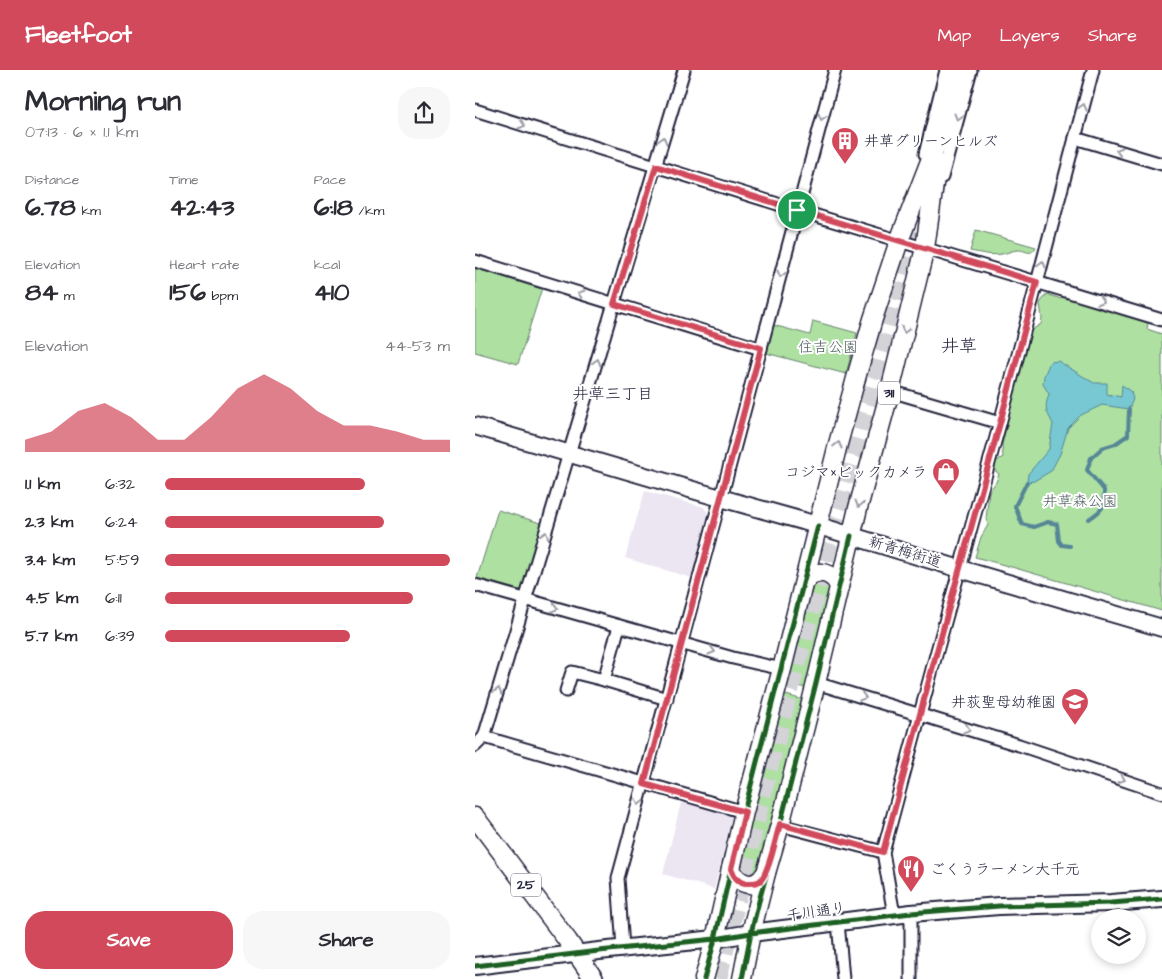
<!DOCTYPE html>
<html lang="en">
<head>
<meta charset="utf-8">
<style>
  :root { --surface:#fff; --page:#f7f7f7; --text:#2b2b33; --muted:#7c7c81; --accent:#d1495b }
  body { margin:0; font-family:"Architects Daughter","Klee One",sans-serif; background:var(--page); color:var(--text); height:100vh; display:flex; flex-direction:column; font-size:19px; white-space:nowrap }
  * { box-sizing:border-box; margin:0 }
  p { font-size:16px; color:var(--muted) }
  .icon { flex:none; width:28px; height:28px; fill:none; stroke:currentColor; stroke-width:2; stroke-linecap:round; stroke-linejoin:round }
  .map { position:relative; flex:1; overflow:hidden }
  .panel { display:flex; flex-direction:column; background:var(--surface); width:475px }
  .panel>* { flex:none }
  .buttons { position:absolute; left:616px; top:839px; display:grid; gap:10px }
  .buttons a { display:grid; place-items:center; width:55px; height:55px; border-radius:50%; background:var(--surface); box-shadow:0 2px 8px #0003; font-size:25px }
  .pin { position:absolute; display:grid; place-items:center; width:42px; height:42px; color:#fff; margin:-21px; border:2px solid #fff; border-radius:50%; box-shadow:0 1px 5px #0007 }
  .round { display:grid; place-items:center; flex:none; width:52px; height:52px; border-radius:20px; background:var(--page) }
  .head { display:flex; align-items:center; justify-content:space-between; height:85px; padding:0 25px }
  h1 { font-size:28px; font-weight:700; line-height:38px }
  .metrics { display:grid; grid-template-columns:repeat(3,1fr); gap:8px; height:85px; padding:5px 25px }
  .metrics div { display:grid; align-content:center }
  .metrics b { font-size:25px; font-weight:700 }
  .metrics small { font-size:14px; font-weight:400 }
  .metrics p { font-size:14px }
  .chart { height:140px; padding:10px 25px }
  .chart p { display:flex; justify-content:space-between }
  .chart svg { width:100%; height:90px; margin-top:5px; fill:var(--accent); opacity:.7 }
  .action { display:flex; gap:10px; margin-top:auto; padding:10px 25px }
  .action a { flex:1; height:58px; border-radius:20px; background:var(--accent); color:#fff; font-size:20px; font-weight:700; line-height:58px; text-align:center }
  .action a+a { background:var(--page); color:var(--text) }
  ul { padding:0 25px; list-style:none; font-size:16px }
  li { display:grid; grid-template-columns:80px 60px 1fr; align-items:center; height:38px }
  li i { height:12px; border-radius:6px; background:var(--accent) }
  header { display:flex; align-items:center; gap:30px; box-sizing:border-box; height:70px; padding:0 25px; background:var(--accent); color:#fff }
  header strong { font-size:24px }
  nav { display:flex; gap:28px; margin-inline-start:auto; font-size:18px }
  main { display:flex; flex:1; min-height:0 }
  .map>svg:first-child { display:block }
  .built { fill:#ece5f2 }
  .green { fill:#ade0a1; stroke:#68816e }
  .water { fill:#78c8d3; stroke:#568696 }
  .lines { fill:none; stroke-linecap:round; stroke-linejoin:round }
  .stream { stroke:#568696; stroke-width:4 }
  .primary-tunnel { stroke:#d3d3d8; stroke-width:18; stroke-dasharray:18 9; stroke-linecap:butt }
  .minor-casing { stroke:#22223b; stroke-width:15 }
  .secondary-casing { stroke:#22223b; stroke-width:20 }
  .primary-casing { stroke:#22223b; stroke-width:21 }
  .minor { stroke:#fff; stroke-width:11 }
  .secondary { stroke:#fff; stroke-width:16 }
  .primary { stroke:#fff; stroke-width:18 }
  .cycleway-casing { stroke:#fff; stroke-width:8 }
  .cycleway { stroke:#1b5e20; stroke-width:5 }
  .oneway { stroke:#9c9ca7 }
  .route-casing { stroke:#fff; stroke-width:10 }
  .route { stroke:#d1495b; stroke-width:6 }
  .labels { text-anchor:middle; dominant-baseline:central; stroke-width:4; stroke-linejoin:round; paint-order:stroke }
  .shield { fill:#fff; stroke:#646476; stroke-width:1 }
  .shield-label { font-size:14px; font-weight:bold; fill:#22223b }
  .poi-label { font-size:15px; fill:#22223b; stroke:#fff; text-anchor:start }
  .park-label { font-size:15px; fill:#4c5b5a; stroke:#fff }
  .street-label { font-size:15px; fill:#22223b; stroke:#fff }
  .neighbourhood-label { font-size:16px; fill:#22223b; stroke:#fff }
  .quarter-label { font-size:18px; fill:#22223b; stroke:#fff }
</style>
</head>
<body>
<header>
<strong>Fleetfoot</strong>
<nav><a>Map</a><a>Layers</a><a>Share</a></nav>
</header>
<main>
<section class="panel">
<div class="head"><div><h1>Morning run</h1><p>07:13 · 6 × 1.1 km</p></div><a class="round"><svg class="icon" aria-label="share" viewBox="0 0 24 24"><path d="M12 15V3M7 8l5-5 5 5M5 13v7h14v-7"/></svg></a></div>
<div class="metrics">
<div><p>Distance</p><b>6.78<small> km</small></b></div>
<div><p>Time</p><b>42:43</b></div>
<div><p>Pace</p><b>6:18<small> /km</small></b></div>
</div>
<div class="metrics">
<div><p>Elevation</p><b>84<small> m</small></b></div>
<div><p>Heart rate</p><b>156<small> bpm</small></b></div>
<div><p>kcal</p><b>410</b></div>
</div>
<div class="chart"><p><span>Elevation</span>44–53 m</p>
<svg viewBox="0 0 160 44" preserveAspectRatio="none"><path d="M0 44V38L10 34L20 24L30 20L40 27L50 38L60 38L70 27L80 13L90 6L100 13L110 24L120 31L130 31L140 34L150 38L160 38V44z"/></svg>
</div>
<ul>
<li><b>1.1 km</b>6:32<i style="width:70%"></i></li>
<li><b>2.3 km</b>6:24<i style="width:77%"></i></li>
<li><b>3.4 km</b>5:59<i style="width:100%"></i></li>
<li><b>4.5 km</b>6:11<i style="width:87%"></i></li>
<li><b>5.7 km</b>6:39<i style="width:65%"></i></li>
</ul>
<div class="action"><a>Save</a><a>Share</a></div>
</section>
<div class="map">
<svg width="687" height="909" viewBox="0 0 687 909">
  <rect width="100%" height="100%" fill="#fff"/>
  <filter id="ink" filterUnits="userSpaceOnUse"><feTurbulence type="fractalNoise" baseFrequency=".02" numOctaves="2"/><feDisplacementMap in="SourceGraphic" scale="10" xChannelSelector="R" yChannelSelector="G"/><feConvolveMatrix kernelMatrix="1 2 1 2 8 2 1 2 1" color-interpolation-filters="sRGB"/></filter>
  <g filter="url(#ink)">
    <g class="built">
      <path d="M170,421L229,437L234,445L217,508L150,488Z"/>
      <path d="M207,729L258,743L239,819L188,804Z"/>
    </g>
    <g class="green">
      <path d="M501,160L561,177C555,187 552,180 543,180C538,180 532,183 527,184C516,186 506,183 495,181Z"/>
      <path d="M0,198L67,218L43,294L0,282Z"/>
      <path d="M591,223L610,227L626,240L636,237L673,253L672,259L687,264V541L540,498L500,487L506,467L513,455L511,449L514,422L521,412L524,404L518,399L520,392L528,387L527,374L555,261L566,254L567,249L565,233L572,224L586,229Z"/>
      <path d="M338,251L382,263L371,304L291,283L298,255L335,265Z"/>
      <path d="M23,440L69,454L50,518L44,520L2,508Z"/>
      <path d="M347,510L357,514L334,619L309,612L332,541L338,516L340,513Z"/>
      <path d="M304,623L332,631L307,730L294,756L283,803L276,807L266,804L264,789Z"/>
    </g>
    <path class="water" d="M583,291L619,313H632V324L646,327L647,315L656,322L658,329L654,339L627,335L606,345L593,358L585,384L576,401L559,411L552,412L553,404L574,379L578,354C571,340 569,339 574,324L568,314L569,306L575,292Z"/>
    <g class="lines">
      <g class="stream">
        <path d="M552,412L540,436L547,454L559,457L573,452L582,454L584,471L587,475L595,476"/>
        <path d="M614,449C629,439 629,438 629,420L612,400L616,388L627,378L640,374L653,365L654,339"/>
      </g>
      <path class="primary-tunnel" d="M243,909L294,698L445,135"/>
      <defs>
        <g id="minor">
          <path d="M0,40L322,140L687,250"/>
          <path d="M600,68L687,94"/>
          <path d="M450,84L471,0"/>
          <path d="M467,107L496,0"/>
          <path d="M0,191L286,279"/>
          <path d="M415,321L525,353"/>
          <path d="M0,515L258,588L307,599"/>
          <path d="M129,610L144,556"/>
          <path d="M341,613L544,675L687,723"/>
          <path d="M91,621L97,602L129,610L192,629"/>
          <path d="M9,667L269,742"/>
          <path d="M0,676L9,667L209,0"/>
          <path d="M305,755L408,782"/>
          <path d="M436,843V909"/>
          <path d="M419,845L408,782L462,581L525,353L618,0"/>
          <path d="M363,852L368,909"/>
          <path d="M148,878L143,808L242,441L246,428L360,0"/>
        </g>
        <g id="secondary">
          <path d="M0,356L235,425L328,451L485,499L687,558"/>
          <path d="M0,896L124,881L240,869L276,863L436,843L524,836L636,833L687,829"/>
        </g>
        <g id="primary">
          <path d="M329,512C332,509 334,506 338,504C349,500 361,506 364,517"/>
          <path d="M0,747L93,871L119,909"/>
          <path d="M256,799C261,811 275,820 286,809C288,807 289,805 291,803"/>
          <path d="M229,909L240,869L269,742L307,599L363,374L383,301L398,249L424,171L467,60L483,0"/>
          <path d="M267,909L276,863L291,803L305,755L341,613L383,438L415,321L450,178L462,93"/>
        </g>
      </defs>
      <use href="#minor" class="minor-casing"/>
      <use href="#secondary" class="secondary-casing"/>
      <use href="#primary" class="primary-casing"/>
      <use href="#minor" class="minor"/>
      <use href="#secondary" class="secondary"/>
      <use href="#primary" class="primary"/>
      <defs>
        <g id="cycleway">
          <path d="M0,896L124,881L240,869L276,863L436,843L524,836L636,833L687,829"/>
          <path d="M229,909L240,869L269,742L343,456"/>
          <path d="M267,909L276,863L284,831L305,755L341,613L376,466"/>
        </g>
      </defs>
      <use href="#cycleway" class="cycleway-casing"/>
      <use href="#cycleway" class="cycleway"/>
    </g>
    <defs><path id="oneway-chevron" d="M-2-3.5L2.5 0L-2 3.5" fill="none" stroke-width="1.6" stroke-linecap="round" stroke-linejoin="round" transform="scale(1.25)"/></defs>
    <g class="oneway">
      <use href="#oneway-chevron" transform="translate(608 37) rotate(-75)"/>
      <use href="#oneway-chevron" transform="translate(347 47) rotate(105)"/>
      <use href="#oneway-chevron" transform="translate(483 47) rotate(105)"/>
      <use href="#oneway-chevron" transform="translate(47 55) rotate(17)"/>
      <use href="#oneway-chevron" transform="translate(188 70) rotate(-74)"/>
      <use href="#oneway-chevron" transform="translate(644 81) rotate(-164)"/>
      <use href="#oneway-chevron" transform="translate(567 194) rotate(-75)"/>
      <use href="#oneway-chevron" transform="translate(306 204) rotate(105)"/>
      <use href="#oneway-chevron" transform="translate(106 224) rotate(-163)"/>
      <use href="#oneway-chevron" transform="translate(626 231) rotate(17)"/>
      <use href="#oneway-chevron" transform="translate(430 260) rotate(104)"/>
      <use href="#oneway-chevron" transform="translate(122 292) rotate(-73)"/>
      <use href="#oneway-chevron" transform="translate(363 375) rotate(-76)"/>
      <use href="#oneway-chevron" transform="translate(384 434) rotate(105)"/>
      <use href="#oneway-chevron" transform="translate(70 465) rotate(-73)"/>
      <use href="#oneway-chevron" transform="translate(80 538) rotate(15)"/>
      <use href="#oneway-chevron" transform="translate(237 581) rotate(16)"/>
      <use href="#oneway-chevron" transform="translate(23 621) rotate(-73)"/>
      <use href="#oneway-chevron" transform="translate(388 627) rotate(17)"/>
      <use href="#oneway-chevron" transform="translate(492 659) rotate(17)"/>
      <use href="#oneway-chevron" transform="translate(647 709) rotate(19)"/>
      <use href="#oneway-chevron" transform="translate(164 732) rotate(105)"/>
    </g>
  </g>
  <g class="lines" filter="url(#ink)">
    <defs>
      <path id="route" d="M181,96L322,140L562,212L525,353L462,581L408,782L305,754C301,767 294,803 285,811C282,813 277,813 273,813C264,814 259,807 256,799L270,742L169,714L286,278L139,234Z"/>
    </defs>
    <use href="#route" class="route-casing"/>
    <use href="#route" class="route"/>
  </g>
  <defs>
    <symbol id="building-pin" viewBox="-11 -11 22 30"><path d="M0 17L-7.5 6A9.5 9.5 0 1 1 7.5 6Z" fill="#d1495b" stroke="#fff"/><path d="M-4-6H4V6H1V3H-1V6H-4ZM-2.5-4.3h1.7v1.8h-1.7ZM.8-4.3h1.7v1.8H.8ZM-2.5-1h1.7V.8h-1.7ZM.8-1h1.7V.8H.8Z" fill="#fff"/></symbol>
    <symbol id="shop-pin" viewBox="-11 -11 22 30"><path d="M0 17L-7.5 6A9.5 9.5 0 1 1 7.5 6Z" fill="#d1495b" stroke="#fff"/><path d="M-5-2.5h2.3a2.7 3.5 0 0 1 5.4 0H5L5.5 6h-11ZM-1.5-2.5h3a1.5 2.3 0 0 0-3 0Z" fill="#fff"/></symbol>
    <symbol id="school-pin" viewBox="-11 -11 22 30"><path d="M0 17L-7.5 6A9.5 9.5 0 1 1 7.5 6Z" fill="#d1495b" stroke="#fff"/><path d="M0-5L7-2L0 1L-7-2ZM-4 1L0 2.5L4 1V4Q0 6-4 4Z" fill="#fff"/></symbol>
    <symbol id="restaurant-pin" viewBox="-11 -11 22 30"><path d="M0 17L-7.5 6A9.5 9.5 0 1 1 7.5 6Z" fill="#d1495b" stroke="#fff"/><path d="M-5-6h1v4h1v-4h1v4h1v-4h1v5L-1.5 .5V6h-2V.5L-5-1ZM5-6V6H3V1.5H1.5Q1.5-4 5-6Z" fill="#fff"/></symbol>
  </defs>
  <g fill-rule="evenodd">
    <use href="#building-pin" x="354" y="55" width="32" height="43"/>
    <use href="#shop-pin" x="455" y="386" width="32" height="43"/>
    <use href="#school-pin" x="584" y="616" width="32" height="43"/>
    <use href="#restaurant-pin" x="420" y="783" width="32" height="43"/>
  </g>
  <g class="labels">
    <g class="shield">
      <rect x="403" y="311.5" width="22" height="23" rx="4"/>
      <rect x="36" y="803.5" width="30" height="23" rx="4"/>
    </g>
    <g class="shield-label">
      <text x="414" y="323">311</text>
      <text x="51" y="815">25</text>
    </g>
    <g class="poi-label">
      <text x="389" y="71">井草グリーンヒルズ</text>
      <text x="452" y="402" text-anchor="end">コジマ×ビックカメラ</text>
      <text x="581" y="632" text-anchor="end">井荻聖母幼稚園</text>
      <text x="455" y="799">ごくうラーメン大千元</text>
    </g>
    <g class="park-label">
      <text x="353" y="277">住吉公園</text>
      <text x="605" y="431">井草森公園</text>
    </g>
    <g class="street-label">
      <text transform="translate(430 482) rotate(17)">新青梅街道</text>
      <text transform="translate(341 842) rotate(-8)">千川通り</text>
    </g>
    <g class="neighbourhood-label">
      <text x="138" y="324">井草三丁目</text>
    </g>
    <g class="quarter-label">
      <text x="484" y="276">井草</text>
    </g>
  </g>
</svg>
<div class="buttons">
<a><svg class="icon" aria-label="layers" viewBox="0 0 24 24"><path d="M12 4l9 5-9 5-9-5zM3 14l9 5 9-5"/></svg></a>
</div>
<div class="pin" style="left:322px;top:140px;background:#1e9e55"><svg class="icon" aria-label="arrive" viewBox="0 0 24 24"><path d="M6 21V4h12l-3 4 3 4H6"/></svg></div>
</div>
</main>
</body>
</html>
